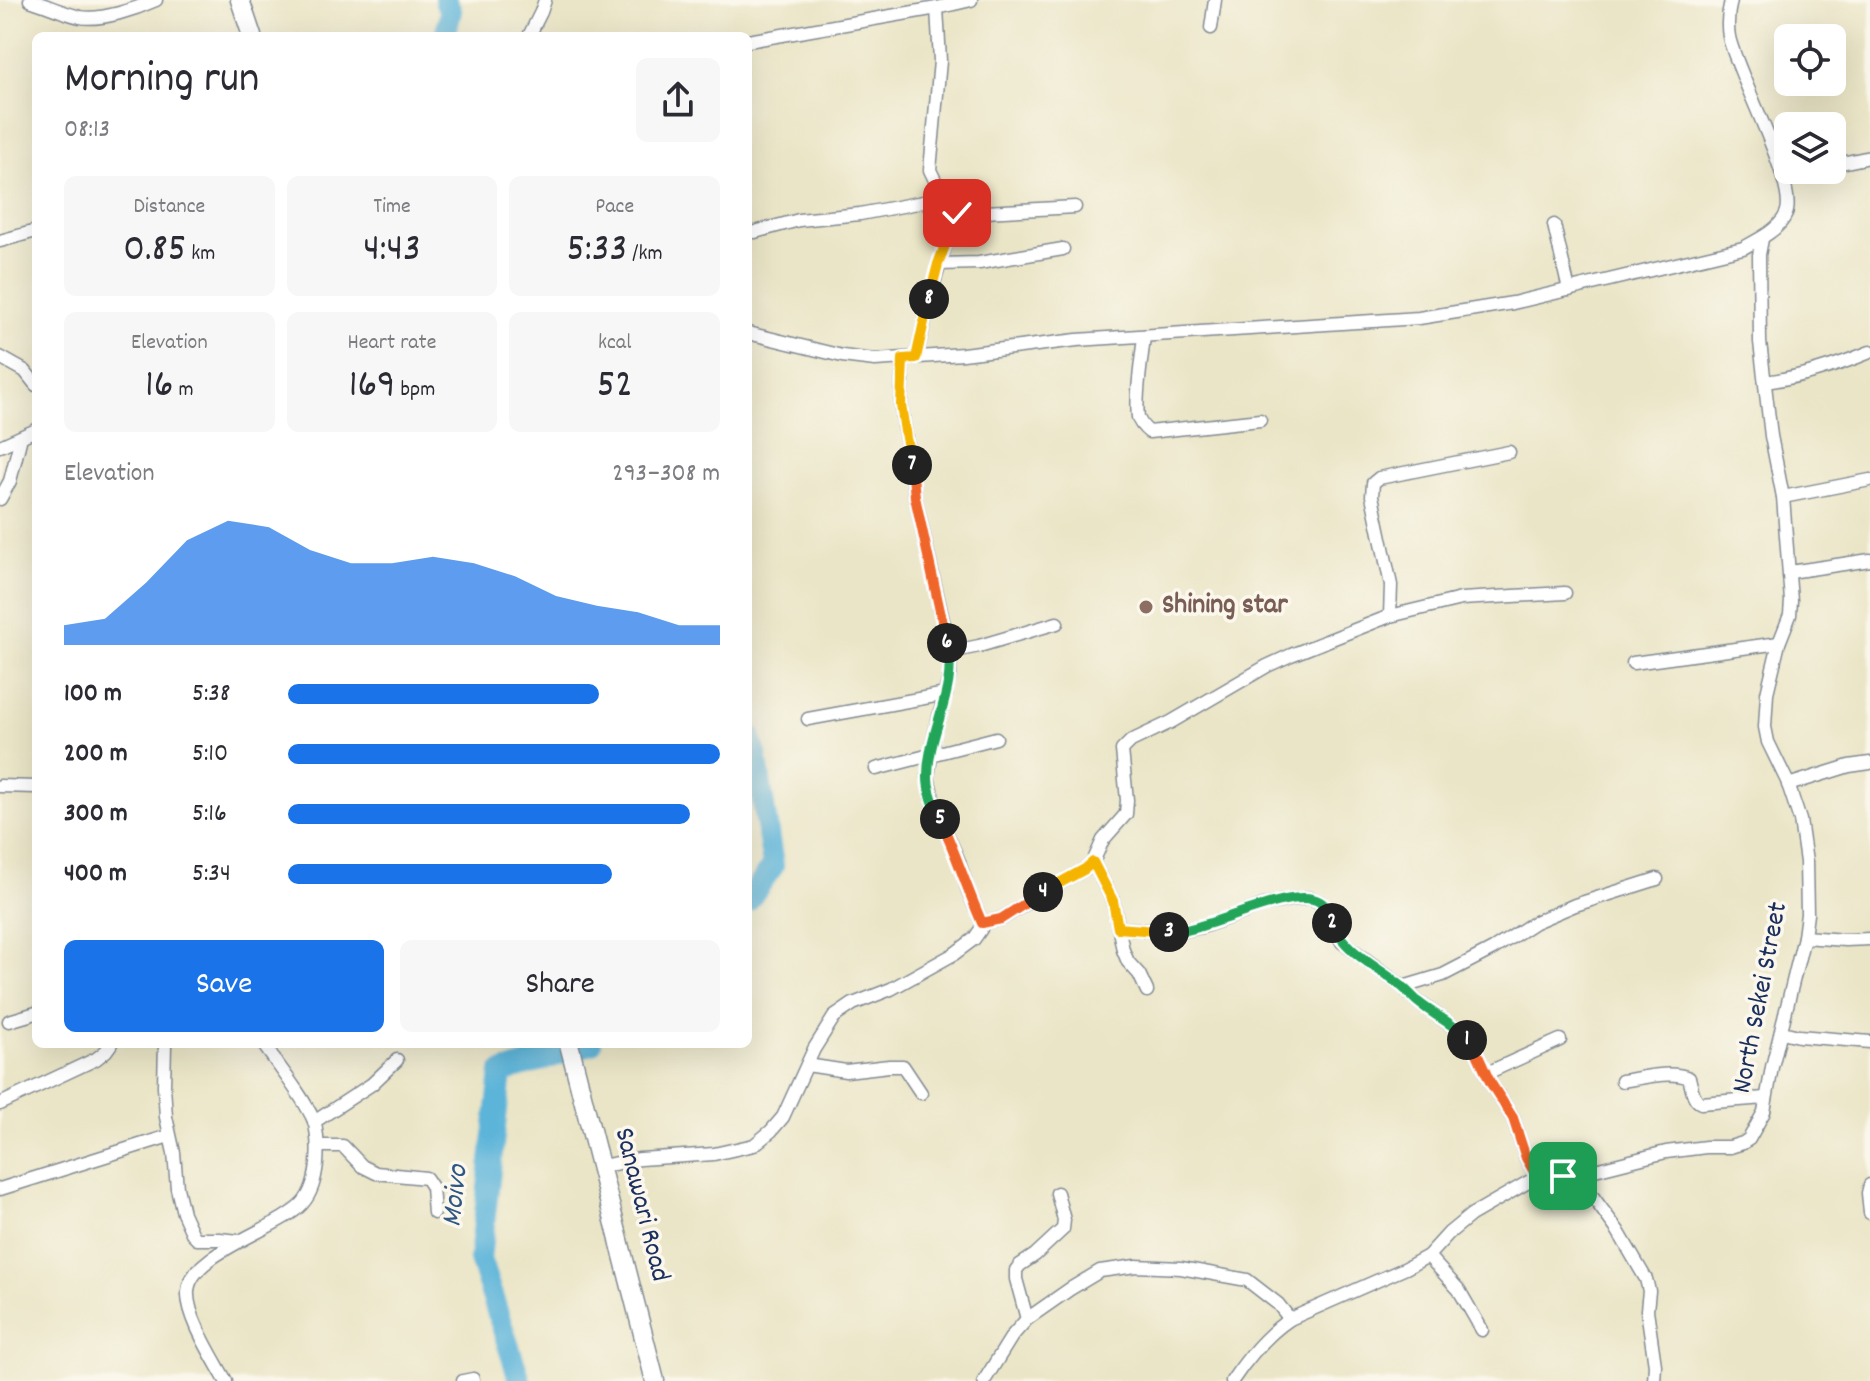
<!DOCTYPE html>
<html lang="en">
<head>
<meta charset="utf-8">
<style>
  :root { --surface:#fff; --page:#f7f7f7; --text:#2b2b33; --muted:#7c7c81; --accent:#1a73e8 }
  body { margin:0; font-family:Dekko,sans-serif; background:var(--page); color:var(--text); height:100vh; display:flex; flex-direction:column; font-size:30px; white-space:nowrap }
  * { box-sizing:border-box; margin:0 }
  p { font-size:26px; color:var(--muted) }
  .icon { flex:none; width:44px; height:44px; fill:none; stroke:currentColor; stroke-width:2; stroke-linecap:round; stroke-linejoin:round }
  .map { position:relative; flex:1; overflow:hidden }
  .details { position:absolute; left:32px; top:32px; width:720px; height:1016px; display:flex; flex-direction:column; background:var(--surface); border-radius:12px; box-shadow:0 8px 32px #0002 }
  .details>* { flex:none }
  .controls { position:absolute; left:1774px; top:24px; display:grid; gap:16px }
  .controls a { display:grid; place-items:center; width:72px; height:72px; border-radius:12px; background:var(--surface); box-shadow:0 8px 32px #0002; font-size:40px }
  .pin { position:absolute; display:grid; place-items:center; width:68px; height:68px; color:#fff; margin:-34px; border-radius:16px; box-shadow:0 4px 12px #0006 }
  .km { position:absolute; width:40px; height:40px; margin:-20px; border-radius:50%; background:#222; color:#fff; font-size:22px; line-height:40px; text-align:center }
  .round { display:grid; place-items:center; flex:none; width:84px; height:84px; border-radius:12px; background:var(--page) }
  .overview { display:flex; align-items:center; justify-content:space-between; height:136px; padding:0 32px }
  h1 { font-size:44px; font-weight:600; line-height:60px }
  .metrics { display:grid; grid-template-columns:repeat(3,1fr); gap:12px; height:136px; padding:8px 32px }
  .metrics div { display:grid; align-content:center; border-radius:12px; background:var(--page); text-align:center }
  .metrics b { font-size:40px; font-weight:600 }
  .metrics small { font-size:22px; font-weight:400 }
  .metrics p { font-size:22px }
  .chart { height:224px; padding:16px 32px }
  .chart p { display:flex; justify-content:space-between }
  .chart svg { width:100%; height:144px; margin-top:8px; fill:var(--accent); opacity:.7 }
  .action { display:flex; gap:16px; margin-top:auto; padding:16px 32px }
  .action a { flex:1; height:92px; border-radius:12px; background:var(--accent); color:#fff; font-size:32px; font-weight:600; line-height:92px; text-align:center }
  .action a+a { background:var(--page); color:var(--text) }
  ul { padding:0 32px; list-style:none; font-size:26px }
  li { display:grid; grid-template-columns:128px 96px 1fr; align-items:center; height:60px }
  li i { height:20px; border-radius:10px; background:var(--accent) }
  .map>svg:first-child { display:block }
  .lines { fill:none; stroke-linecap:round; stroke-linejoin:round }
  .river { stroke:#5cb4d9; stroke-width:22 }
  .street-casing { stroke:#828a92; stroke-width:15 }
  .secondary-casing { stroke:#828a92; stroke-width:21 }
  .street { stroke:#fff; stroke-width:12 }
  .secondary { stroke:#fff; stroke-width:18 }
  .split-1-casing { stroke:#fff; stroke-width:16 }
  .split-2-casing { stroke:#fff; stroke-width:16 }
  .split-3-casing { stroke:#fff; stroke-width:16 }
  .split-4-casing { stroke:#fff; stroke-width:16 }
  .split-5-casing { stroke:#fff; stroke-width:16 }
  .split-6-casing { stroke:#fff; stroke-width:16 }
  .split-7-casing { stroke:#fff; stroke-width:16 }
  .split-8-casing { stroke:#fff; stroke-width:16 }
  .split-9-casing { stroke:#fff; stroke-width:16 }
  .split-1 { stroke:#f0652b; stroke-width:10 }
  .split-2 { stroke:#22a559; stroke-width:10 }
  .split-3 { stroke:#22a559; stroke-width:10 }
  .split-4 { stroke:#f5b400; stroke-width:10 }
  .split-5 { stroke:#f0652b; stroke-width:10 }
  .split-6 { stroke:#22a559; stroke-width:10 }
  .split-7 { stroke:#f0652b; stroke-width:10 }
  .split-8 { stroke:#f5b400; stroke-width:10 }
  .split-9 { stroke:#f5b400; stroke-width:10 }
  .education-dot { fill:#8d6e63; stroke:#fbf7ec; stroke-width:3 }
  .labels { text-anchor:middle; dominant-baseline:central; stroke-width:7; stroke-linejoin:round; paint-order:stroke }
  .education-label { font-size:28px; font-weight:bold; fill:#785e54; stroke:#fbf7ec; text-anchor:start }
  .street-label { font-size:28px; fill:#1b2f5e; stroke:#fbf7ec }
  .water-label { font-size:30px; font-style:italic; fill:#2e5783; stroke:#fbf7ec }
</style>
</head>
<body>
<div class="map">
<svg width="1870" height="1381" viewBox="0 0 1870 1381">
  <rect width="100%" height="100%" fill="#fbf7ec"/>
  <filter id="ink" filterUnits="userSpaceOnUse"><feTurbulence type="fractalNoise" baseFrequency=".0125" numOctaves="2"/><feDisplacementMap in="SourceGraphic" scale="16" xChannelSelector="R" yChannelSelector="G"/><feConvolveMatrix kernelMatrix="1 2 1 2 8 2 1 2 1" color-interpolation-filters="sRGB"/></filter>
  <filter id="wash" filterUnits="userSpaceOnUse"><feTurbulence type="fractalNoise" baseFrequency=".006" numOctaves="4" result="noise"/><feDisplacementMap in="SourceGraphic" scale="32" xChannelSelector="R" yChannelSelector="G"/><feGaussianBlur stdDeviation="1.8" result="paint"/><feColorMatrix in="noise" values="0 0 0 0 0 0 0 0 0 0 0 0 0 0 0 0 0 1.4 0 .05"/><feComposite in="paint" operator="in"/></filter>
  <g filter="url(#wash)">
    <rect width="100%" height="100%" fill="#eae5c6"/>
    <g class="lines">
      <g class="river">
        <path d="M445,0L451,11L445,36"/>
        <path d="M748,731L756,755L773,866L748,901"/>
        <path d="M581,1047L591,1044"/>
        <path d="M520,1381L480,1259L501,1073L561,1054"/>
      </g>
    </g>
  </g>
  <g filter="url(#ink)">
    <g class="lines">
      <defs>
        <g id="street">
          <path d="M30,0C46,5 63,13 80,17C101,21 136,9 156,0"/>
          <path d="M1211,28L1215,0"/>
          <path d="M529,36L541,12L545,0"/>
          <path d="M748,41L937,8L971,0"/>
          <path d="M1832,165L1870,157"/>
          <path d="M1783,177L1813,170"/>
          <path d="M950,211L966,213L1075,207"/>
          <path d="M1554,225L1569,290"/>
          <path d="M755,232L799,220L860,214L944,198"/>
          <path d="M0,241L36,231"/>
          <path d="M938,264L979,263L1063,249"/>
          <path d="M748,333L842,356L875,360L963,354L1077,340L1419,318L1513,303L1743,248C1758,240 1779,230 1786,214C1799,187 1736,72 1729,37C1727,25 1728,12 1731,0"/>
          <path d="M1144,336C1142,358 1135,396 1138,417C1140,424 1144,428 1149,432L1260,420"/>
          <path d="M0,357L25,371L36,385"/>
          <path d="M916,358L931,293L946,243L950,211L930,170L940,61L937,8"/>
          <path d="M1765,382C1802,377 1836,366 1870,352"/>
          <path d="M0,446L36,430"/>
          <path d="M1783,497L1870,480"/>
          <path d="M0,499L10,481L21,437"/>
          <path d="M1790,572L1870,560"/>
          <path d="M1390,616L1391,585L1372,496L1373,483L1379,478L1509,452"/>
          <path d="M950,652L979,646L1057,623"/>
          <path d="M1633,663L1779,643"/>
          <path d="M808,719L946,694"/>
          <path d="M876,769L996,738"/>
          <path d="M1788,785L1849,766L1870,763"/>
          <path d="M0,786L36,787"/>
          <path d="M1093,862L1113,901L1123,950L1128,962L1139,974L1147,991"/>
          <path d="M982,923L1001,919L1056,885L1085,869L1093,862L1103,840L1126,814L1127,800L1122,750L1131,741L1171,722L1267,666L1291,655L1390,616L1461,599L1565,593"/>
          <path d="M1118,928L1177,932L1202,927L1264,905L1293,899L1310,898L1320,902L1329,911L1333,925L1342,942L1403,987L1418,1002L1461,1032L1475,1049L1490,1082L1513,1118L1526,1158L1537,1177"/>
          <path d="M1804,937L1845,940L1870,939"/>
          <path d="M1403,987L1443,975L1493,949L1535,922L1575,905L1657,879"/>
          <path d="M9,1021L36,1013"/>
          <path d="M1782,1032L1799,1036L1870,1042"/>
          <path d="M165,1044L164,1086L166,1117L174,1153L177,1188L183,1213L193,1235L197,1239H220L239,1241"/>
          <path d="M807,1065L846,1071L889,1066H903L921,1093"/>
          <path d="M1487,1073L1560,1040"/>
          <path d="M1622,1081C1642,1078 1670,1070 1689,1078C1692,1087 1692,1099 1701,1103L1765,1098"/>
          <path d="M0,1104L96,1059L106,1051L111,1044"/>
          <path d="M314,1122L372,1084L397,1060"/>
          <path d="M318,1146H343L362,1166L376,1173L426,1178L432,1187L434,1213"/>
          <path d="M602,1166L640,1159L714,1154L754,1145L771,1131L783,1117L814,1049L834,1017L853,1004L891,989L954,954L974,939L981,929L982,923L968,890L958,859L935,807L928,777L933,741L950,674V652L915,497L911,458L906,438L901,405L903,359"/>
          <path d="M1579,1174L1590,1193L1618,1231L1646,1279L1649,1291L1647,1310L1655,1365L1654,1381"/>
          <path d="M1870,1185L1868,1193L1870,1213"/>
          <path d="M0,1189L169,1136"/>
          <path d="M1428,1256L1459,1290L1482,1330"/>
          <path d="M1027,1319L1016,1279V1270L1020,1265L1035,1255L1063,1229L1064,1220L1057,1193"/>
          <path d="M226,1381C214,1359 186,1316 188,1291C190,1253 277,1230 302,1204C312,1193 315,1179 317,1164C318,1151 318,1134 314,1121C305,1099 278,1065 263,1044"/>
          <path d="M463,1381L473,1379"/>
          <path d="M984,1381L1012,1336L1027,1319L1070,1289L1100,1271L1136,1266L1181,1268L1247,1280L1278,1304L1290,1319"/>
          <path d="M1232,1381C1248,1357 1266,1335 1290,1319L1406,1268L1428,1256L1449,1233L1471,1215L1537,1177L1579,1174L1666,1152L1706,1147H1730L1743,1143L1749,1139L1764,1112L1772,1067L1804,937L1807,914L1806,862L1800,820L1787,781L1768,742L1765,727L1767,693L1779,643L1790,615L1791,601L1783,497L1771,436L1760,342L1759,255L1762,239"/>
        </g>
        <g id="secondary">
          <path d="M240,0L252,36"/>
          <path d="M569,1044L655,1381"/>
        </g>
      </defs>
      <use href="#street" class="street-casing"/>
      <use href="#secondary" class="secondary-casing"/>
      <use href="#street" class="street"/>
      <use href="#secondary" class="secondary"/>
    </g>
  </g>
  <g class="lines" filter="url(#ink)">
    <defs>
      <path id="split-1" d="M1467,1040L1475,1049L1490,1082L1513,1118L1526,1158L1537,1177L1563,1176"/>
      <path id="split-2" d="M1332,923C1345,952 1376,966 1400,985C1407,990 1412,997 1418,1002C1435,1016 1454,1023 1467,1040"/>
      <path id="split-3" d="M1169,932C1205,933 1292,884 1320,902C1328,907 1330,915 1332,923"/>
      <path id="split-4" d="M1043,892L1085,869L1093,862L1113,901L1118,928L1169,932"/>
      <path id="split-5" d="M940,819C956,854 967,889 982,923L1001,919L1043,892"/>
      <path id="split-6" d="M940,819C935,806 928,792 928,778C927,732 959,689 947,643"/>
      <path id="split-7" d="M912,465L915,497L947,643"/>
      <path id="split-8" d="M912,465L906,438L901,405L903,359L916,358L929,299"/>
      <path id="split-9" d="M929,299L938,264L946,243L950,211L957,213"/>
    </defs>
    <use href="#split-1" class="split-1-casing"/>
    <use href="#split-2" class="split-2-casing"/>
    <use href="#split-3" class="split-3-casing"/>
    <use href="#split-4" class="split-4-casing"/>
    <use href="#split-5" class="split-5-casing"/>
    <use href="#split-6" class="split-6-casing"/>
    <use href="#split-7" class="split-7-casing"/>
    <use href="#split-8" class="split-8-casing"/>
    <use href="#split-9" class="split-9-casing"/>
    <use href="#split-1" class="split-1"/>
    <use href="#split-2" class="split-2"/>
    <use href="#split-3" class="split-3"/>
    <use href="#split-4" class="split-4"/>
    <use href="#split-5" class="split-5"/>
    <use href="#split-6" class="split-6"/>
    <use href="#split-7" class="split-7"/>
    <use href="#split-8" class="split-8"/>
    <use href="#split-9" class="split-9"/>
  </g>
  <circle class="education-dot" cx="1146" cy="607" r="8"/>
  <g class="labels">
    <g class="education-label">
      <text x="1162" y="607">Shining star</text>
    </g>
    <g class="street-label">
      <text transform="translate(1762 998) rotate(-79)">North Sekei Street</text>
      <text transform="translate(640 1205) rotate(76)">Sanawari Road</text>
    </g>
    <g class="water-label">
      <text transform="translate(457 1196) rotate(-84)">Moivo</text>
    </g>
  </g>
</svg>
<div class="controls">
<a><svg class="icon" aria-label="locate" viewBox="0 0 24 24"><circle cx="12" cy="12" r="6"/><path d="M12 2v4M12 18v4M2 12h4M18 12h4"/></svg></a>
<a><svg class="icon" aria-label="layers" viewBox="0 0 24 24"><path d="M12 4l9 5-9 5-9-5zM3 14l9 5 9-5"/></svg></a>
</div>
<div class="pin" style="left:1563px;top:1176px;background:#1e9e55"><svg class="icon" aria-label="arrive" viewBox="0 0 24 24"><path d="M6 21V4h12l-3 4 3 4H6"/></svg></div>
<div class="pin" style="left:957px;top:213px;background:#d93025"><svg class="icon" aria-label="check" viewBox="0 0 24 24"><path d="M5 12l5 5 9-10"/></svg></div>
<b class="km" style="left:1467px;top:1040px">1</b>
<b class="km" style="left:1332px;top:923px">2</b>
<b class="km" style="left:1169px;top:932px">3</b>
<b class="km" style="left:1043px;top:892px">4</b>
<b class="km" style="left:940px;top:819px">5</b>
<b class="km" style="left:947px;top:643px">6</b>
<b class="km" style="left:912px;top:465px">7</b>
<b class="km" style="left:929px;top:299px">8</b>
<section class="details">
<div class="overview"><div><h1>Morning run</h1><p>08:13</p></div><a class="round"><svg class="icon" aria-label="share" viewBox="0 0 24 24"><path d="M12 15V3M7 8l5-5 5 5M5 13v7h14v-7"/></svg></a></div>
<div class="metrics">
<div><p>Distance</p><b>0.85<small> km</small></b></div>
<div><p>Time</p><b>4:43</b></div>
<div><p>Pace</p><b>5:33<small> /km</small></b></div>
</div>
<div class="metrics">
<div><p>Elevation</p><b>16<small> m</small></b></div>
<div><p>Heart rate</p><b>169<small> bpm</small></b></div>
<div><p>kcal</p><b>52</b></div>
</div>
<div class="chart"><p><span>Elevation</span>293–308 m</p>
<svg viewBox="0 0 160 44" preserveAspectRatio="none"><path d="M0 44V38L10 36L20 25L30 12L40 6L50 8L60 15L70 19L80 19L90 17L100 19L110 23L120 29L130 32L140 34L150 38L160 38V44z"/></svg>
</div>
<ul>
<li><b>100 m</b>5:38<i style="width:72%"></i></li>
<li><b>200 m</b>5:10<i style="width:100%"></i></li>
<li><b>300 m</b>5:16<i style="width:93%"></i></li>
<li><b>400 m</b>5:34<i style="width:75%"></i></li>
</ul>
<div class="action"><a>Save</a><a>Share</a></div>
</section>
</div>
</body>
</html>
